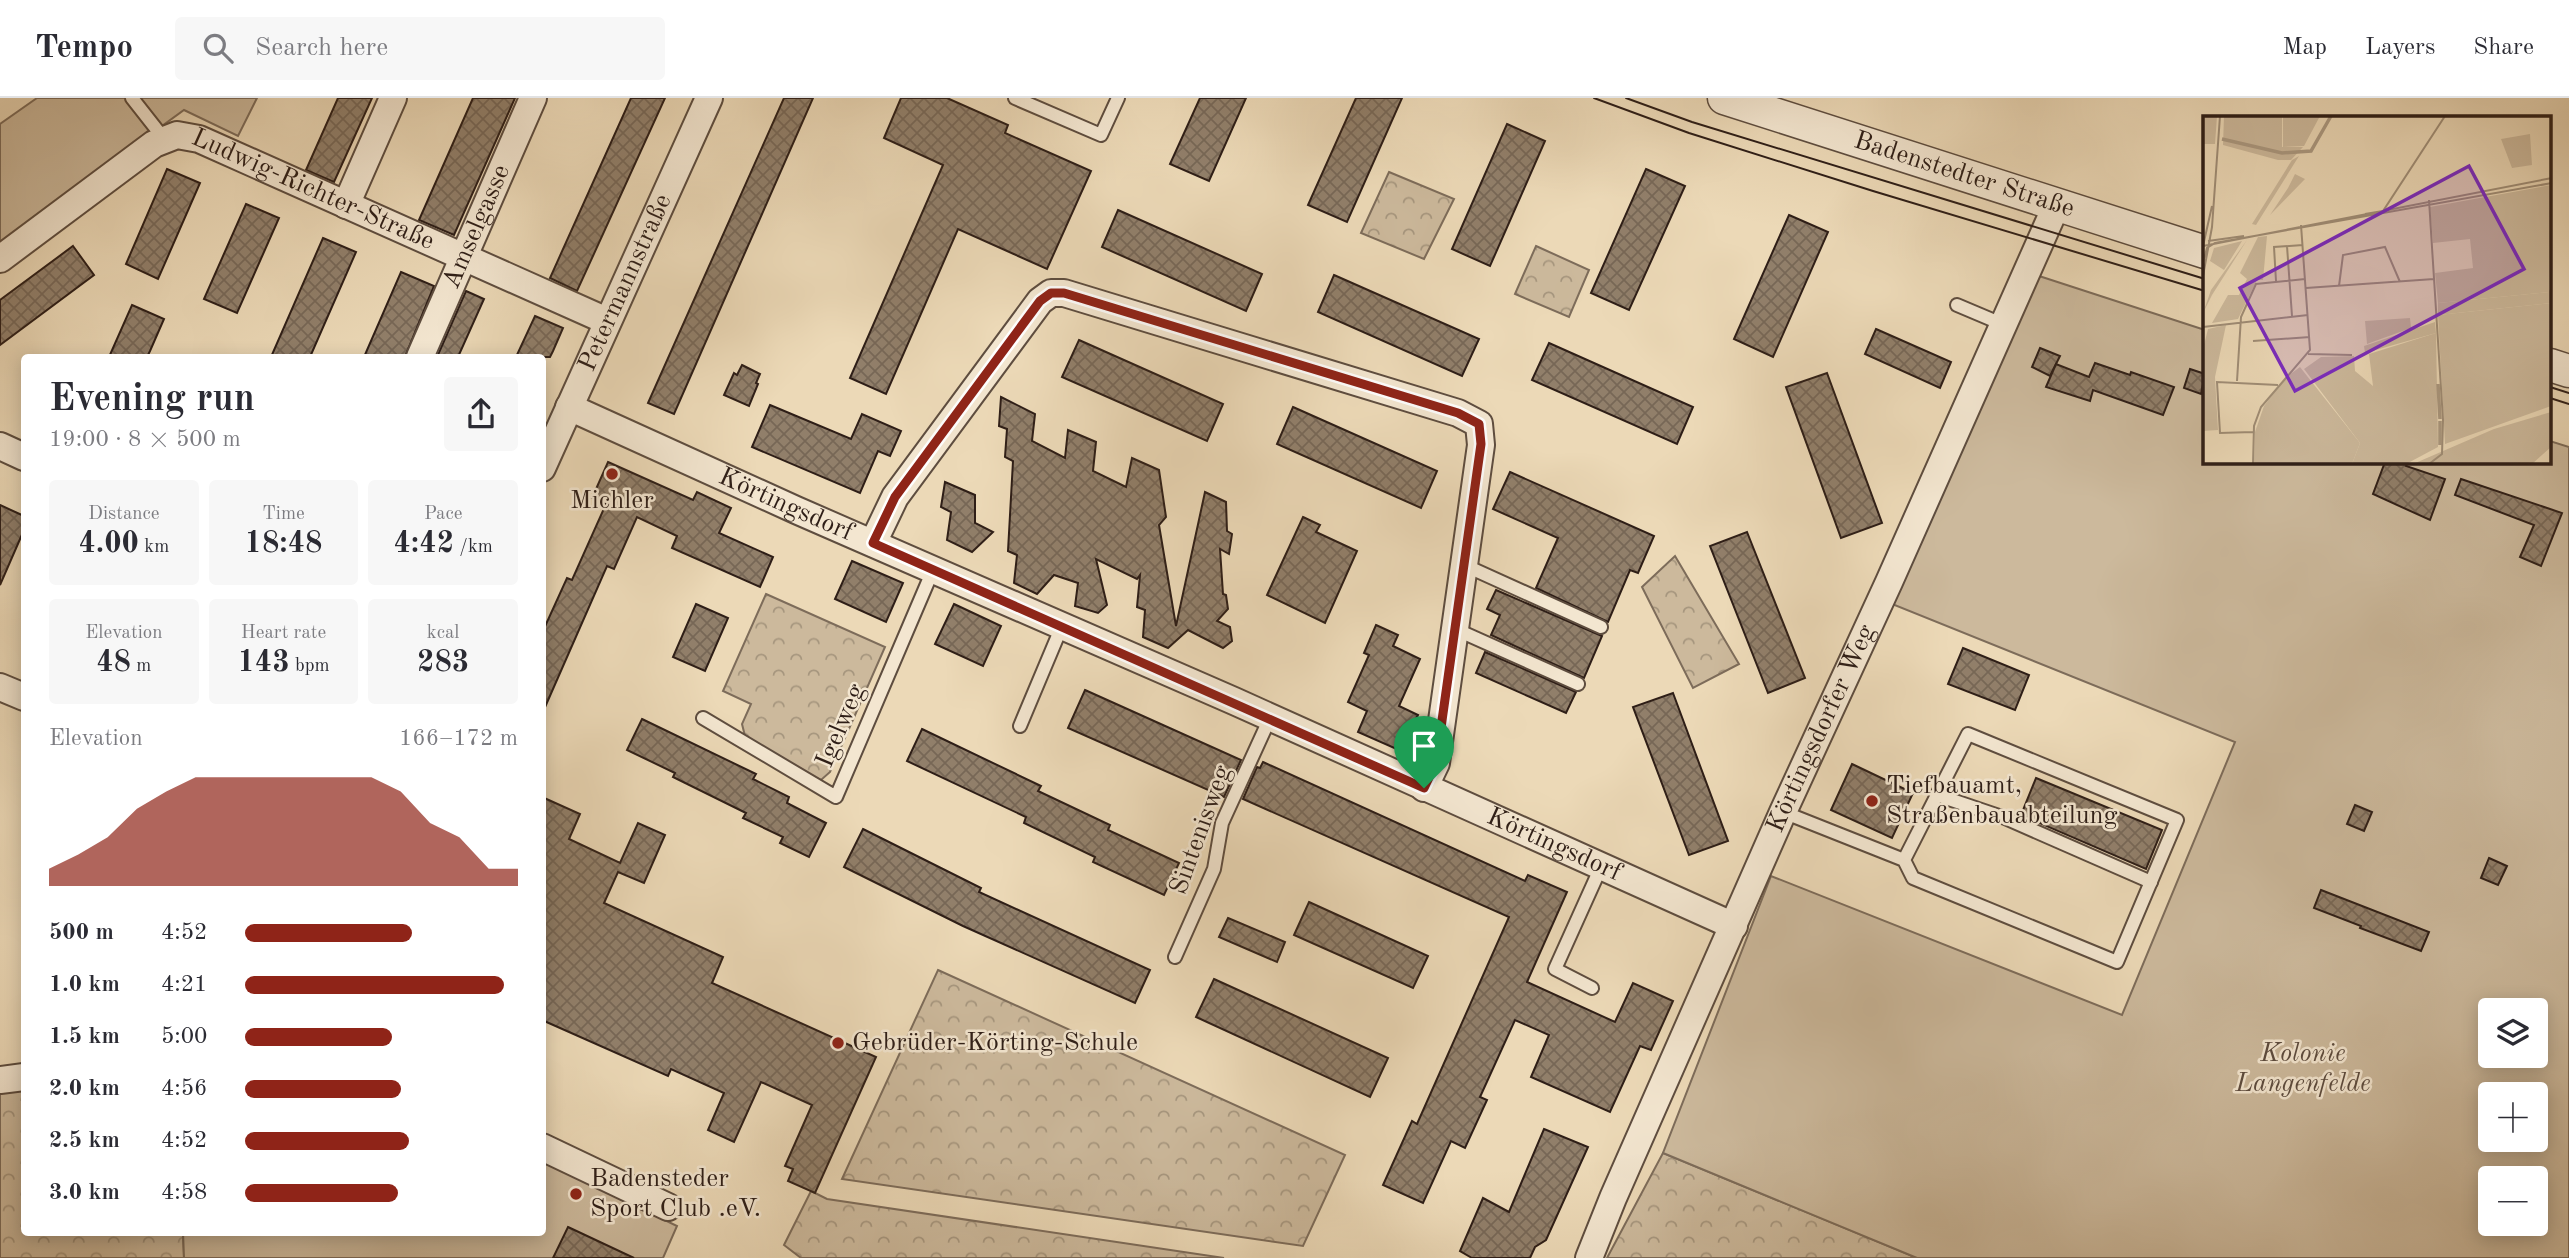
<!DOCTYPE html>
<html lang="en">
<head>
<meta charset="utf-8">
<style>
  :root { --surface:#fff; --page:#f7f7f7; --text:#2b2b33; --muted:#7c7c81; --line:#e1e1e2; --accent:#8f2418 }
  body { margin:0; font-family:"Old Standard TT",serif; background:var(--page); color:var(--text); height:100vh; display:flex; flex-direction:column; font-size:26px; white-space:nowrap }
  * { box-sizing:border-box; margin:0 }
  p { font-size:23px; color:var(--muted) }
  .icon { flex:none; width:38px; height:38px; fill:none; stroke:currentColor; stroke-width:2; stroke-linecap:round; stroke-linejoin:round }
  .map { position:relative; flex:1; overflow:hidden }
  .details { position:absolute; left:21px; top:256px; width:525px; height:882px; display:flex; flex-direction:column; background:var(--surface); border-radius:7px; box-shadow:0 4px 18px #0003 }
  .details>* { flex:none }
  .controls { position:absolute; left:2478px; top:900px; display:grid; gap:14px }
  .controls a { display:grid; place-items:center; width:70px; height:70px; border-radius:7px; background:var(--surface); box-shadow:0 4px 18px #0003; font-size:35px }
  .pin { position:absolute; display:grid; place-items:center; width:60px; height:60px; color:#fff; margin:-72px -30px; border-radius:50% 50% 50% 0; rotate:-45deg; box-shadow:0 0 7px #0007 }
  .pin .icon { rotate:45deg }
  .round { display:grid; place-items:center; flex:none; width:74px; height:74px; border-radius:7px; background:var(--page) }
  .headline { display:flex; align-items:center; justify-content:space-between; height:119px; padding:0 28px }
  h1 { font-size:38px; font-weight:800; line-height:52px }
  .figures { display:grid; grid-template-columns:repeat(3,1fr); gap:10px; height:119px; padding:7px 28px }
  .figures div { display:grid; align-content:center; border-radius:7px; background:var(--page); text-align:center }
  .figures b { font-size:30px; font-weight:800 }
  .figures small { font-size:19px; font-weight:400 }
  .figures p { font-size:19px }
  .chart { height:196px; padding:14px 28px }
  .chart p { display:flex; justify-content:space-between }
  .chart svg { width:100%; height:126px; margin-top:7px; fill:var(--accent); opacity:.7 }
  ul { padding:0 28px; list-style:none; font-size:23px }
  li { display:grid; grid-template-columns:112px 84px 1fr; align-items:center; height:52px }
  li i { height:18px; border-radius:9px; background:var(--accent) }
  header { display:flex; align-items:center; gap:42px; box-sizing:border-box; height:98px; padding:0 35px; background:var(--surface); border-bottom:2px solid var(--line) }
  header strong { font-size:33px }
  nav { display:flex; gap:38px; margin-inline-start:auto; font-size:24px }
  .search { width:490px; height:63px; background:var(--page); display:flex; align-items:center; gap:18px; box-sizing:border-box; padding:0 24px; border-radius:7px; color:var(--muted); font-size:26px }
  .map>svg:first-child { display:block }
  .forest { fill:url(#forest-crowns); stroke:#7d6c5a; stroke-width:2 }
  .garden { fill:#ccb99c; stroke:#7d6c5a; stroke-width:2; fill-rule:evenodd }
  .building { fill:url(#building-cross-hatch); stroke:#2e1e17; stroke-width:2 }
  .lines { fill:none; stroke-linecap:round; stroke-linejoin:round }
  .service-casing { stroke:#5e4d3f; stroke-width:16 }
  .minor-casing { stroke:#5e4d3f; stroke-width:30 }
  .tertiary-casing { stroke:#5e4d3f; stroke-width:35 }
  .service { stroke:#f3e6d0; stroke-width:12 }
  .minor { stroke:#f3e6d0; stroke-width:26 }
  .tertiary { stroke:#f3e6d0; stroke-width:32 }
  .tram { stroke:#2e1e17; stroke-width:2 }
  .route-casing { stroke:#fff; stroke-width:14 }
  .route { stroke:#8f2418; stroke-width:9 }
  .poi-dot { fill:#8f2418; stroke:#f3e6d0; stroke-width:2.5 }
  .labels { text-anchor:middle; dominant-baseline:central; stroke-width:5; stroke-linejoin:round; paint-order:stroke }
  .street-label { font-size:26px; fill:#2e1e17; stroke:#f3e6d0 }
  .poi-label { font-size:26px; fill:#2e1e17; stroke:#f3e6d0; text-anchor:start }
  .park-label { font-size:26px; font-style:italic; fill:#5d4c3f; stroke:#f3e6d0 }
  .inset-river { fill:none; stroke:#ab9981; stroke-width:3.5 }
  .inset-road { fill:none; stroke:#a08e77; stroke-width:2 }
  .view { fill:#7b2cbf; fill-opacity:0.15; stroke:#7b2cbf; stroke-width:3.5 }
  .inset-edge { fill:none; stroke:#2e1e17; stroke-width:3.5 }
</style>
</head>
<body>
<header>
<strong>Tempo</strong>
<div class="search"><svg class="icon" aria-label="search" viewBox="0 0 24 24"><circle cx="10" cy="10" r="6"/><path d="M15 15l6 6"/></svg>Search here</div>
<nav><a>Map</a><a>Layers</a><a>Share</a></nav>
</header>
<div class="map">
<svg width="2569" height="1160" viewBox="0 0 2569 1160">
  <defs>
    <pattern id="forest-crowns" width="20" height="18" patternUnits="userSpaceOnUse" patternTransform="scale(1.75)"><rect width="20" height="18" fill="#ccb99c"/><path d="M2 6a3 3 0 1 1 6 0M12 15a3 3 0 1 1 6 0" fill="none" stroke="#a6967e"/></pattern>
    <pattern id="building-cross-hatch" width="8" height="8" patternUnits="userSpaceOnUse" patternTransform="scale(1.75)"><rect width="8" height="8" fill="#917f6a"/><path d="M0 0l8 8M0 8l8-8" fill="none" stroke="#776756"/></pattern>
  </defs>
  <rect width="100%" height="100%" fill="#ecd9b7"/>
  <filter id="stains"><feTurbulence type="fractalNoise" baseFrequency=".00286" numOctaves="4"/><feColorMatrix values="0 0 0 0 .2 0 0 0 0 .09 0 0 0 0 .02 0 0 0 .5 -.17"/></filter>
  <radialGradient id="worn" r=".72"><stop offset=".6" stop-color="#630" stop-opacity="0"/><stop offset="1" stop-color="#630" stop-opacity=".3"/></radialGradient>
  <g class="forest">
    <path d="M1389,74L1454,101L1424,161L1361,135Z"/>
    <path d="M1536,148L1589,172L1569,219L1515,196Z"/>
    <path d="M1675,458L1739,566L1693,590L1642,489Z"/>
    <path d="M766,496L885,549L830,674L821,682L813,680L745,638L742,626L751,606L723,593Z"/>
    <path d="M938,872L1345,1057L1303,1148L842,1081Z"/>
    <path d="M24,991V1134H183L184,1160H0V994Z"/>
    <path d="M1663,1055L1917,1160H1607Z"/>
    <path d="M811,1093L827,1101L1224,1160H801L784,1147Z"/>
  </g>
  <g class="garden">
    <path d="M37,0H257L238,38L184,12L0,146V26Z"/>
    <path d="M2036,177L2205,232V364H2550V343L2569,349V1160H1917L1663,1055L1771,778L2122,917L2235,644L1892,506ZM2490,912H2536V957H2490ZM2490,996H2536V1041H2490ZM2490,1080H2536V1125H2490Z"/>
    <path d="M543,1063L677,1128L663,1160H184L183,1134H542Z"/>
  </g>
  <g class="building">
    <path d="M338,0H372L334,84L306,72Z"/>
    <path d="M473,0H515L454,137L419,122Z"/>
    <path d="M631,0H665L577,193L550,180Z"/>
    <path d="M784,0H813L674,316L648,305Z"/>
    <path d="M901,0H947L1008,27L1005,35L1091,73L1047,171L958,131L886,296L850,280L943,67L884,40Z"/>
    <path d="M1200,0H1246L1209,83L1170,66Z"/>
    <path d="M1356,0H1402L1347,124L1308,107Z"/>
    <path d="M1507,26L1545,43L1490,168L1452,151Z"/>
    <path d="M167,71L200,85L158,181L126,166Z"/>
    <path d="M1646,71L1685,88L1629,212L1591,195Z"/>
    <path d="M246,106L279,120L237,215L204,201Z"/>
    <path d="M1118,112L1262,176L1246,213L1102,149Z"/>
    <path d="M1789,117L1828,134L1773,259L1734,241Z"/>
    <path d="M323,140L356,154L310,259H271Z"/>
    <path d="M73,148L94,177L0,247V202Z"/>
    <path d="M401,174L434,188L405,259H364Z"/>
    <path d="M1334,177L1479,241L1462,278L1318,214Z"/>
    <path d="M466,193L484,201L458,259H437Z"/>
    <path d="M132,207L164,221L150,253L147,259H109Z"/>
    <path d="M535,218L563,230L553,253L550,259H516Z"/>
    <path d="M1876,231L1951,264L1940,290L1865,256Z"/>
    <path d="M1079,242L1223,306L1207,343L1062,279Z"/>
    <path d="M1549,245L1693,309L1677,346L1532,282Z"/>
    <path d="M2040,250L2060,258L2050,278L2032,269Z"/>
    <path d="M2095,265L2130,277L2131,274L2174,289L2163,317L2093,292L2090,303L2046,289L2056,266L2089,279Z"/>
    <path d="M742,267L760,276L756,285L758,286L749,308L724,297L734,275L737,277Z"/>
    <path d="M2190,271L2205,276L2201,296L2184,290Z"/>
    <path d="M1827,275L1882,425L1841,440L1786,289Z"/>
    <path d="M1001,299L1035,316L1032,343L1065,360L1068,332L1096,344L1093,373L1126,389L1132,360L1159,372L1166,419L1159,427L1176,528L1205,394L1226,404L1227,433L1232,436L1229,456L1220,451L1223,496L1226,497L1228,511L1217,523L1230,529L1232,543L1223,550L1188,532L1168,550L1143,539L1145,512L1137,509L1140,477L1137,481L1096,461L1107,507L1098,515L1075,508L1078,485L1054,477L1037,496L1014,485L1017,457L1008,453L1013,363L1005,359L1007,331L999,328Z"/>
    <path d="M770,307L851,341L862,316L901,333L890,358L878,353L860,395L752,349Z"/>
    <path d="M1293,309L1437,373L1421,410L1277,346Z"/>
    <path d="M608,364L693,402L697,394L731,410L719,435L773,459L760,489L672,450L677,438L637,419L614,471L607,468L542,616V535L567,480L572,482L606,406L592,400Z"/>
    <path d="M2385,364H2408L2406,368L2445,381L2430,422L2373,396Z"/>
    <path d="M1510,374L1654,438L1638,475L1630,472L1608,524L1536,490L1558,440L1493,411Z"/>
    <path d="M2461,381L2562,415L2541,468L2520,459L2534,427L2455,397Z"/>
    <path d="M945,384L975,397V425L993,434L972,454L947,442L951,414L941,409Z"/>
    <path d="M0,407L24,418V432L0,487Z"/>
    <path d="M1303,419L1320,427L1316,434L1357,453L1325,525L1267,497Z"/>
    <path d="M1747,434L1805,580L1768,595L1710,448Z"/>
    <path d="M852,463L903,485L886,524L835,501Z"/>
    <path d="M1496,492L1602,538L1584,580L1491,537L1500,517L1487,511Z"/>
    <path d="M696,506L728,520L705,573L673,559Z"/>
    <path d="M954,506L1001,528L983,568L935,546Z"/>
    <path d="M1376,527L1398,537L1393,548L1420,561L1399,608L1418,617L1401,653L1358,634L1367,613L1348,604L1369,557L1364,555Z"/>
    <path d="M1963,550L2029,577L2015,612L1948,586Z"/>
    <path d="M1485,554L1576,594L1566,615L1476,575Z"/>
    <path d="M1085,592L1241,662L1224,699L1068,630Z"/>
    <path d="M1673,595L1728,743L1689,757L1633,609Z"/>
    <path d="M642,621L756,676L753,681L789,699L787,705L826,725L809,759L780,745L783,739L743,720L746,715L673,679L675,675L627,652Z"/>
    <path d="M922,631L1041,688L1038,693L1110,727L1108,732L1179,765L1164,797L1093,764L1095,759L1024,725L1026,719L907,663Z"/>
    <path d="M1263,664L1525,783L1528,777L1567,794L1527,884L1615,924L1633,885L1673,903L1651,952L1640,948L1610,1014L1531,979L1549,937L1515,922L1480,999L1487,1002L1465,1050L1451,1043L1423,1105L1383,1087L1412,1023L1417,1026L1509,819L1243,701L1257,669L1260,670Z"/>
    <path d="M1852,666L1913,695L1892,740L1831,712Z"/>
    <path d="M2036,680L2162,732L2146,771L2021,717Z"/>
    <path d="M542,699L580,716L569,741L620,765L638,725L665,737L644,785L618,774L604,805L723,859L712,885L876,959L815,1095L788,1083L793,1071L785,1068L812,1007L761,984L734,1044L708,1032L724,995L671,971L668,978L542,922Z"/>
    <path d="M2355,707L2372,714L2364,733L2347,726Z"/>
    <path d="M863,731L981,790L979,794L1150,872L1135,905L963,828L844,769Z"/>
    <path d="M2489,760L2507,768L2498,787L2481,780Z"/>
    <path d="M2321,792L2429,834L2421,853L2360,830L2361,828L2314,810Z"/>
    <path d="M1309,804L1428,858L1413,890L1294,837Z"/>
    <path d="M1228,820L1285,844L1277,864L1219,839Z"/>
    <path d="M1214,881L1388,960L1370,999L1196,919Z"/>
    <path d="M1544,1031L1588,1049L1546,1142L1535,1149L1530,1160H1472L1460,1153L1483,1100L1509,1114Z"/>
    <path d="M568,1129L634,1160H553Z"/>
  </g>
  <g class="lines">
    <defs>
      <g id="service">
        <path d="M132,0L165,42"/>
        <path d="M1015,0L1101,37L1118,0"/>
        <path d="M1957,207L2002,226"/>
        <path d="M1464,467L1601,529"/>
        <path d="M1455,531L1578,586"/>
        <path d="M703,620L836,699L933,472"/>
        <path d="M1020,628L1062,528"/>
        <path d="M1937,697L2005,720L2151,784"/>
        <path d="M1783,714L1904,762L1913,780L2117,864L2177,722L1968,636L1904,762"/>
        <path d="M1175,859L1214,771L1222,725L1270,620"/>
        <path d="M1592,890L1555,871L1601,769"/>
      </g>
      <g id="minor">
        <path d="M346,107L393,0"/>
        <path id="s1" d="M0,161L154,46L177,37L199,41L607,223"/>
        <path id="s2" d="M420,259L533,0"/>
        <path id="s3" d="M569,309L796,412L1234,603L1734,828"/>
        <path d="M0,348L24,359"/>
        <path id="s4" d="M542,370L709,0"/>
        <path d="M873,445L895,399L1040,203L1051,195H1064L1458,315L1479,326L1481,347L1436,665L1424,690"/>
        <path d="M0,589L24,599"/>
        <path d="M0,982L24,979"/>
        <path d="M542,1049L668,1109"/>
        <path id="s5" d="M1589,1160L1613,1100L1783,714L1889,484L2057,106"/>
      </g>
      <g id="tertiary">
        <path id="s6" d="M1724,0L2205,154"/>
        <path d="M2550,267L2569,273"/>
      </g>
    </defs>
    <use href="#service" class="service-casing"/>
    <use href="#minor" class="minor-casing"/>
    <use href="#tertiary" class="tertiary-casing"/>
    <use href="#service" class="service"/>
    <use href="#minor" class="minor"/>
    <use href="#tertiary" class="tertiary"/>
    <g class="tram">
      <path d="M1594,0L1689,35L1873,93L2205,193"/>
      <path d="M1626,0L1692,24L2205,181"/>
      <path d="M2550,289L2569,295"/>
      <path d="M2550,300L2569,306"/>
    </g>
  </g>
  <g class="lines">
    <defs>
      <path id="route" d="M1051,195H1064L1458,315L1479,326L1481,346L1436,665L1424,690L873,445L895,399L1040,203Z"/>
    </defs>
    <use href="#route" class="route-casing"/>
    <use href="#route" class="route"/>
  </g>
  <g class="poi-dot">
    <circle cx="612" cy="376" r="7"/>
    <circle cx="1872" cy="703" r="7"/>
    <circle cx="838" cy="945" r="7"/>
    <circle cx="576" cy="1096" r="7"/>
  </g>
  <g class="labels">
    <g class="street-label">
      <text stroke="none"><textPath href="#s6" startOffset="252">Badenstedter Straße</textPath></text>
      <text stroke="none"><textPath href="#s1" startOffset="364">Ludwig-Richter-Straße</textPath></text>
      <text stroke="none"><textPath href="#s2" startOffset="142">Amselgasse</textPath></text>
      <text stroke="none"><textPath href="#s4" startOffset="203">Petermannstraße</textPath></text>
      <text stroke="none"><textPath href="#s3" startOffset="238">Körtingsdorf</textPath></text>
      <text transform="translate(841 628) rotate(-67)">Igelweg</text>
      <text stroke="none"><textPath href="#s5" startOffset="578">Körtingsdorfer Weg</textPath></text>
      <text transform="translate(1201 732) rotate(-70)">Sintenisweg</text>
      <text stroke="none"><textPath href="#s3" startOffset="1078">Körtingsdorf</textPath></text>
    </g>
    <g class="poi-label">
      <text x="612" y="403" text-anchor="middle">Michler</text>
      <text x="1886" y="688">Tiefbauamt,<tspan x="1886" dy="30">Straßenbauabteilung</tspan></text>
      <text x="852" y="945">Gebrüder-Körting-Schule</text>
      <text x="590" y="1081">Badensteder<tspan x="590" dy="30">Sport Club .eV.</tspan></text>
    </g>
    <g class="park-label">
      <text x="2303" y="956">Kolonie<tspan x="2303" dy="30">Langenfelde</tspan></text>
    </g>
  </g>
  <g transform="translate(2203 18)">
    <rect width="348" height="348" fill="#ecd9b7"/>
    <path d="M327,18L329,49L309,52L298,23ZM96,40L53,109L49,108L89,44ZM92,58L102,63L67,99L85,72ZM44,124L9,179L0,197L8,174Z" fill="#ccb99c"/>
    <path d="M0,0H14L12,28H0ZM21,0H79V31H100L88,44H75L20,29ZM39,125L21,154L7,145L11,132ZM348,169V187L235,199V187L346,176ZM207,202L208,212L164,228L162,205ZM232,206L233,217L162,237L161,230ZM97,251L157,327L149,348H51L52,316L61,290L82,262Z" fill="#ccb99c"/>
    <path d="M80,0H117L101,30L80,31ZM348,69L346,176L235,187L232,157L270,152L267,123L230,127L227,91ZM64,120L60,164H54L35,203L9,207L25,179H36L44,163L37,157L55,121ZM348,187V290L242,328L235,199ZM23,209L12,261L15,314L0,315V233L5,213ZM233,217L235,331L203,348H149L157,327L101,253L118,241L151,240L152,255L170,270L166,238ZM348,296V331L329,348H210L291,313Z" fill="#ccb99c"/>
    <path class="inset-river" d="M19,23L79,37L108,35L128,0M235,268L237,303M237,329V305"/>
    <path class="inset-road" d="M226,84L240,304L239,338L226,348M162,98L180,95L242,0M5,125L41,120M0,130L349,62M0,130L9,90M84,130L89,200M0,146L4,132L12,127L349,67M0,160L9,111L17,0M73,165L71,131L100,129M136,170L140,139L182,131L197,166M103,172L231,163M0,211L105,199M50,225L107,221M105,238L149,239M34,265L38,201L53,168L102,163M50,316L17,317L14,266L75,269M50,348L51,310L58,291L107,234L98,109"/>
    <path class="view" d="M266,50L321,153L92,275L37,172Z"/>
    <rect width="348" height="348" class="inset-edge"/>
  </g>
  <rect width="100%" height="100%" filter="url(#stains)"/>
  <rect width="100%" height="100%" fill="url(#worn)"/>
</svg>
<div class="controls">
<a><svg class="icon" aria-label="layers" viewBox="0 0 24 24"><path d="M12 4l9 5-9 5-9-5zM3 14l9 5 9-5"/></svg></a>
<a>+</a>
<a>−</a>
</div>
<div class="pin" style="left:1424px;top:690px;background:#1e9e55"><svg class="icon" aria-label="arrive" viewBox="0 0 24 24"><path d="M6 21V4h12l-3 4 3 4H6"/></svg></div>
<section class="details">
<div class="headline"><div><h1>Evening run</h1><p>19:00 · 8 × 500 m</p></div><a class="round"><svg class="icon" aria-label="share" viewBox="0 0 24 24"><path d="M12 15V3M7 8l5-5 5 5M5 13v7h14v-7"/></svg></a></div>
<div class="figures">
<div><p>Distance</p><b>4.00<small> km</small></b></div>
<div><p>Time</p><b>18:48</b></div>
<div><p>Pace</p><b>4:42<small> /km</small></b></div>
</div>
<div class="figures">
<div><p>Elevation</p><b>48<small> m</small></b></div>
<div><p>Heart rate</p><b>143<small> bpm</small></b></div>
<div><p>kcal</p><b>283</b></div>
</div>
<div class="chart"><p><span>Elevation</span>166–172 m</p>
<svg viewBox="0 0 160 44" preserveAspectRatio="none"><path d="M0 44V38L10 33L20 27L30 17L40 11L50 6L60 6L70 6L80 6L90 6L100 6L110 6L120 11L130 22L140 27L150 38L160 38V44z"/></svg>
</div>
<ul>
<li><b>500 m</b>4:52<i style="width:61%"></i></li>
<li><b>1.0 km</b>4:21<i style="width:95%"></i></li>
<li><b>1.5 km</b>5:00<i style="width:54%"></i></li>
<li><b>2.0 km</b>4:56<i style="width:57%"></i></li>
<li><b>2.5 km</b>4:52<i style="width:60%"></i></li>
<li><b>3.0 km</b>4:58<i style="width:56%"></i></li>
</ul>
</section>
</div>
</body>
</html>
